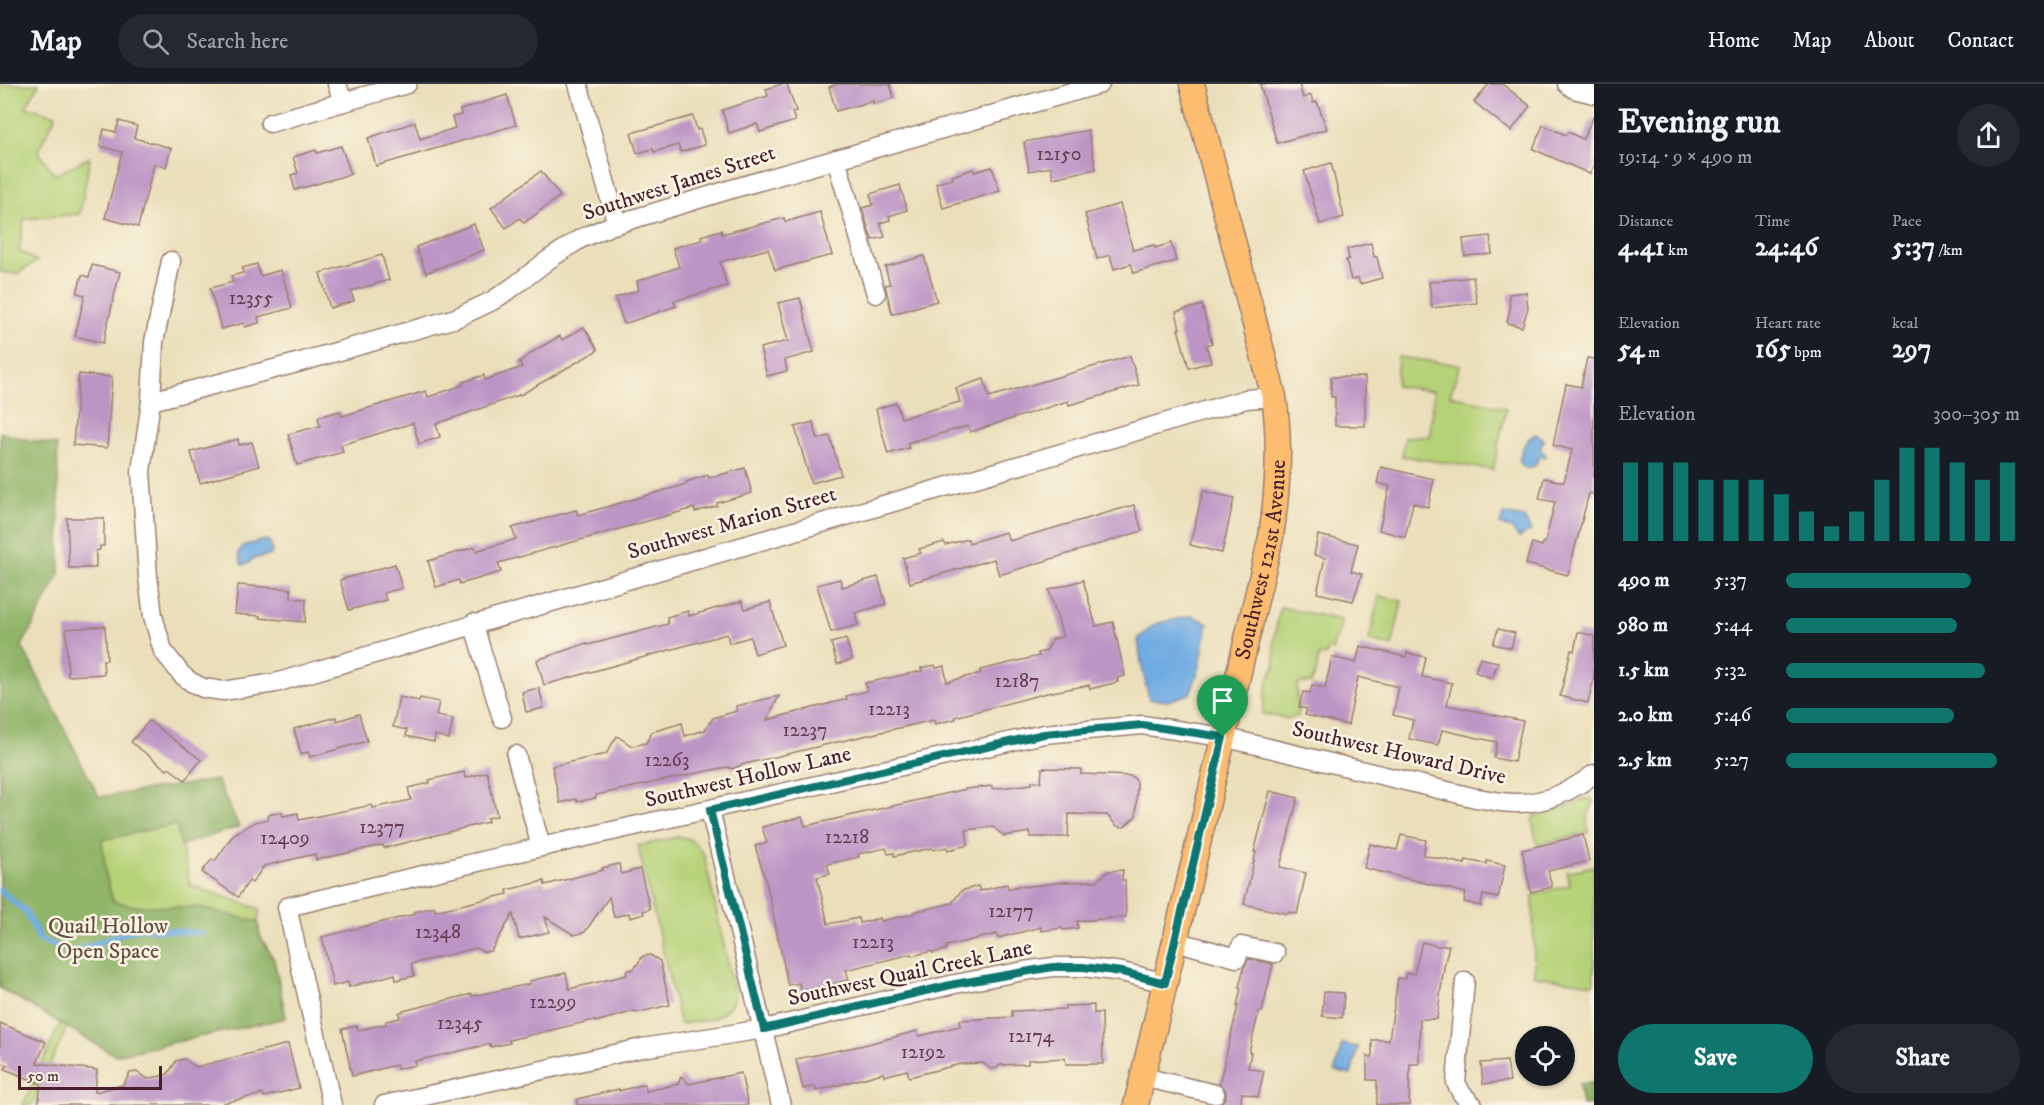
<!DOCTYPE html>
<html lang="en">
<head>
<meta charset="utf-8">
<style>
  :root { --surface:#171b24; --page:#242831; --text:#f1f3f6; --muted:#9ea1a6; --line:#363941; --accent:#0f766e }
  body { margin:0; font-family:"IM FELL DW Pica",serif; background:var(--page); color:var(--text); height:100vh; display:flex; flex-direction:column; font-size:22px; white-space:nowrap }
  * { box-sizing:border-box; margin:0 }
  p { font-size:20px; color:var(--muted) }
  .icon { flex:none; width:33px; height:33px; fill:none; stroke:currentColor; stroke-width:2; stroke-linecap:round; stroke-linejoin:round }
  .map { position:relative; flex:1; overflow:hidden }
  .sheet { display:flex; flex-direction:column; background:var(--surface); width:450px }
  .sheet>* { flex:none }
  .fabs { position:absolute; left:1515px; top:942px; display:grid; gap:12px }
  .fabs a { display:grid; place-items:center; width:60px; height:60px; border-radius:50%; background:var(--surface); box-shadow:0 2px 4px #0004; font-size:30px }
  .scale { position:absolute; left:18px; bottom:15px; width:144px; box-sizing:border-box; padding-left:6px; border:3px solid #4a1f2b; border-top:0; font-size:16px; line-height:21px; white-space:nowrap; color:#4a1f2b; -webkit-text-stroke:4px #fcf5e5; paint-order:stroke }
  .pin { position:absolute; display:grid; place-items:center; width:51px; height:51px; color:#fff; margin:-62px -26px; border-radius:50% 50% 50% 0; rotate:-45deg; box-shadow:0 0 6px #0007 }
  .pin .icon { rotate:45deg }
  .round { display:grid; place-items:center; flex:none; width:63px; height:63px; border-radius:32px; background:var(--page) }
  .headline { display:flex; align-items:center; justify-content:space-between; height:102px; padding:0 24px }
  h1 { font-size:33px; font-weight:800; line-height:45px }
  .figures { display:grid; grid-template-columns:repeat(3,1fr); gap:9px; height:102px; padding:6px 24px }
  .figures div { display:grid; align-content:center }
  .figures b { font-size:26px; font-weight:800 }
  .figures small { font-size:16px; font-weight:400 }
  .figures p { font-size:16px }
  .chart { height:168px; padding:12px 24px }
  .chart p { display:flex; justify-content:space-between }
  .chart svg { width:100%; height:108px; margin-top:6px; stroke:var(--accent); stroke-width:6 }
  .action { display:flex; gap:12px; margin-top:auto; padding:12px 24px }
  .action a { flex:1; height:69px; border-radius:36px; background:var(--accent); color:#fff; font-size:24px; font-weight:800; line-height:69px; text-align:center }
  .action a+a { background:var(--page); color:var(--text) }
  ul { padding:0 24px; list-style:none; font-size:20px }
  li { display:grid; grid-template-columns:96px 72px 1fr; align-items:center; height:45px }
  li i { height:15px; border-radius:8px; background:var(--accent) }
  header { display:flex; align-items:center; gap:36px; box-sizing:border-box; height:84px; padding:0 30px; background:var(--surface); border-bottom:2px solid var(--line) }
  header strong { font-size:28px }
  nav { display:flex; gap:33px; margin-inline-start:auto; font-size:21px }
  .search { width:420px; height:54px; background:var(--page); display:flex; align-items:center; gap:15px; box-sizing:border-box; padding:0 21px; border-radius:33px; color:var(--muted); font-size:22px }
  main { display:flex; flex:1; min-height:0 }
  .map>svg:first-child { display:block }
  .green { fill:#b6d278; stroke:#807852; stroke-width:1.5 }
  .forest { fill:#90b468; stroke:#6d6a4a; stroke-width:1.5 }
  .water { fill:#70ace2; stroke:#5d6686; stroke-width:1.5 }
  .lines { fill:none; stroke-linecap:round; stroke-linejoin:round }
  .stream { stroke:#70ace2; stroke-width:6 }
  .building { fill:#bc95c5 }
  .minor-casing { stroke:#9a7f72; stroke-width:21 }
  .major-casing { stroke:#9a7f72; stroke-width:27 }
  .minor { stroke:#fff; stroke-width:18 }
  .major { stroke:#fcbd6f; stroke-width:24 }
  .route-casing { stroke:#fff; stroke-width:12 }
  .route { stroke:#0f766e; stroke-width:8 }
  .labels { text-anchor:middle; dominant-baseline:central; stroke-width:5; stroke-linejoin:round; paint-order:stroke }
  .number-label { font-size:20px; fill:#663c52 }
  .street-label { font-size:22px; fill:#4a1f2b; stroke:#fcf5e5 }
  .park-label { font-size:22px; fill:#654c3e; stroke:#fcf5e5 }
</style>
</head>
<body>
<header>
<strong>Map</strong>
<div class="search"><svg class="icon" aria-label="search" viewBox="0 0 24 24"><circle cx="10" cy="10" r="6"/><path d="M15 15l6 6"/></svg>Search here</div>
<nav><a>Home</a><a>Map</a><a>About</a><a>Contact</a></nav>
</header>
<main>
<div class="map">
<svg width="1594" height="1021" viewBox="0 0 1594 1021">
  <rect width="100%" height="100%" fill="#fcf5e5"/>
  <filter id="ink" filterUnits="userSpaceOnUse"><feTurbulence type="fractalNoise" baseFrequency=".0167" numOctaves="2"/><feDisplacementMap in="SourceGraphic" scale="12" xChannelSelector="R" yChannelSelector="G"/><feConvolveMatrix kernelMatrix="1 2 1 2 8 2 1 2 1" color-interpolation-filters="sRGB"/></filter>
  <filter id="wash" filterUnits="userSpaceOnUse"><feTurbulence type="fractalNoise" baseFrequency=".008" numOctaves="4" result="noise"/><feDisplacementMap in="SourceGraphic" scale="24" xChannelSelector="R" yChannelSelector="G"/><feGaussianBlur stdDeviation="1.35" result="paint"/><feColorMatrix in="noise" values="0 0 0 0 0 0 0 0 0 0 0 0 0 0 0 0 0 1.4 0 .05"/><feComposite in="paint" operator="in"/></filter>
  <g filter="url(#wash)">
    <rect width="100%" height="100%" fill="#eadfba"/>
    <g class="green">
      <path d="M0,0H39L26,23L56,31L38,67L55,91L90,73L80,130L24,135L19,167L37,177L17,190L0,188Z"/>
      <path d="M1398,273L1460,281L1450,311L1506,324L1493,386L1402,372L1405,353L1430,352L1434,307L1396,302Z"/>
      <path d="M1379,512L1402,517L1392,562L1369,557Z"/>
      <path d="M1280,523L1341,536L1338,554L1334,556L1333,566H1327L1326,572L1319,571L1316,589L1311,599H1300L1297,602L1298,632L1290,635L1263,630L1265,610L1269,593L1275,583L1274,555Z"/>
      <path d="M1584,715H1591L1594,718L1587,735L1588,749L1537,760L1532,736L1535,732L1569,722Z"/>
      <path d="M177,740L190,801L260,825L258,838L260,852L274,876L286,934L115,971L67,943L32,1021H23L60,939L0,904V781L53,766Z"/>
      <path d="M677,753C691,753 697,759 704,771L735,912C725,938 704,936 680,940L638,762Z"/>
      <path d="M1594,782V900L1534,892L1533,811L1570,801L1567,788Z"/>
    </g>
    <g class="forest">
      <path d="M0,348L24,355L57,361L60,489L22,562L99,713L217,696L239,743L181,761L176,740L102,756L106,791L113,817L135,822L198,823L258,838L260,852L274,876L286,934L115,971L0,904Z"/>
      <path d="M1594,999V1021H1582L1579,1000Z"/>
    </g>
    <g class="water">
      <path d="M1536,350L1544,356L1540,365L1546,371L1545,373H1538L1537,379L1532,384H1526L1520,379C1519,368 1526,354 1536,350Z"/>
      <path d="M1503,430L1524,434L1531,447L1519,454L1513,446L1500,440Z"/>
      <path d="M265,456L270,458L272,467L271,471L252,475L249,479L242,481L238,469L243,462Z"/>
      <path d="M1191,532L1208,539L1199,586L1190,610L1167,617L1149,615L1141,578L1138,555L1155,540Z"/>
      <path d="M1342,960L1358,963L1351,991L1335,987Z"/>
    </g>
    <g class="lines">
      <path class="stream" d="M0,806L26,828L40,856L73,868L138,844L201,849"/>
    </g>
    <g id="blocks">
      <g class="building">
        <path d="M782,0H787L796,27L792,28L795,37L760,48L757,40L729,49L722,26L768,12L766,5Z"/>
        <path d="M838,0H890L894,14L873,20V17L836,27L829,3Z"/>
        <path d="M1260,0H1299L1303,14L1311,11L1313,19L1317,18L1327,45L1277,59Z"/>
        <path d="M1489,0H1502L1530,22L1511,47L1474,18Z"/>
        <path d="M507,11L516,41L376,82L368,54L415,38L420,55L455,44L452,33L461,31L460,26Z"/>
        <path d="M1594,31V81L1590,90L1533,65L1543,41L1566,51L1568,48L1583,55Z"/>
        <path d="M693,32L697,46L700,45L705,61L681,68L678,61L654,68L653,65L637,69L631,49Z"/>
        <path d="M119,37L137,42L134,54L171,64L166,83L154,80L138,143L105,134L122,68L100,62L104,45L116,48Z"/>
        <path d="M1088,46L1096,85L1053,94L1051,83L1029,87L1024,58Z"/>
        <path d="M341,62L351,90L295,106L291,91L298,89L293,73L316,66L317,69Z"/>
        <path d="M1331,79L1344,133L1320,140L1304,87Z"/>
        <path d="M992,83L1000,107L943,124L936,99L953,95L952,92L973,85L974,88Z"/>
        <path d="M541,87L560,112L524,139L520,134L506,144L491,124Z"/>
        <path d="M900,101L907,126L889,132L890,136L880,139L885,153L872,156L862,124L873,121L870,110Z"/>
        <path d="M1120,120L1133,166L1154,161L1155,164L1171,159L1176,177L1134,189L1131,180L1114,185L1110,171L1097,175L1085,130Z"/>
        <path d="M820,128L832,171L775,186L768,165L720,178L727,202L674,217L676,222L624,240L615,214L639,206L637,197L679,183L673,164L702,156L701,152L721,146L722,150L784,134L785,138Z"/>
        <path d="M474,140L484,166L426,189L416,163Z"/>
        <path d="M1490,152L1492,170L1465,172L1463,155Z"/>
        <path d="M1371,159L1374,173H1377L1382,194L1360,200L1358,194L1351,196L1346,176L1349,175L1347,165Z"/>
        <path d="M382,171L389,196L351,207L354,217L330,224L320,189Z"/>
        <path d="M924,172L937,217L892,230L885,201L890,200L885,183Z"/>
        <path d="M257,180L260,192L281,186L292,224L258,233L259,239L245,243L244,239L221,245L210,204L233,198L231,192L243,189L242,184Z"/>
        <path d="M92,181L120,188L103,259L75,252L85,211L77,209L82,191L89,193Z"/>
        <path d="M1473,193L1477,219L1432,224L1429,198Z"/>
        <path d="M1526,208L1528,224L1522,243L1507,239L1510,225L1509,210Z"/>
        <path d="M800,214L814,268L785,276L787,287L767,292L760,264L788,257L778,219Z"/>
        <path d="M1202,221L1212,259L1206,261L1211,278L1189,284L1178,245H1180L1176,228Z"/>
        <path d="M584,243L598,266L522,310L436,340L440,353L419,360L413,339L341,361L343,368L297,381L288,350L320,342L318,333L340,327L342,332L426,307L428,313L463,301V298L484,291L485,296L522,283L519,278L539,264L560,252L562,256Z"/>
        <path d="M1130,272L1139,301L1069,321L1068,317L970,348L968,342L907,359L909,364L888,370L876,325L896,319L901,334L960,318L956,304L984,295L989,313Z"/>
        <path d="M1587,274L1594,275V410L1589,409L1568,491L1526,480L1532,459L1542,462L1543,458L1545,459L1555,418L1539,415L1544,394L1564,398L1572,366L1553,361L1566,300L1581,303Z"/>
        <path d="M79,290L112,293L107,364L73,361Z"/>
        <path d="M1331,293H1365V342H1335V313H1331Z"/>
        <path d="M813,338L818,355L830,352L841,391L811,399L795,343Z"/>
        <path d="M238,355L239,361L252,358L259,382L200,399L191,368Z"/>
        <path d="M1381,383L1434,395L1428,423L1413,419L1405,453L1379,446L1390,402L1377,399Z"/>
        <path d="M745,384L752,409L717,419V422L695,428L694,424L498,479L501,488L460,500L459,496L436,503L428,477L475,463L476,467L516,455L512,444L576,426L578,431L687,400L686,398L708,391L709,394Z"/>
        <path d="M1203,407L1234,414L1222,469L1190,461Z"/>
        <path d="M1134,421L1142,447L999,491L994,475L910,499L903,474L921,469L919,465L944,458L946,461L968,455L969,459L1006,448L1009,457Z"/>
        <path d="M67,434H104V462H100V466L96,467V484H69Z"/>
        <path d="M1318,451L1358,460L1351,487L1362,490L1353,517L1317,509L1325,474L1314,471Z"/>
        <path d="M395,480L402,504L384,509L386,516L349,526L340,496Z"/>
        <path d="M878,493L886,520L855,529L858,541L831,548L817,501L840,495L842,503Z"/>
        <path d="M1083,496L1096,542L1113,538L1125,592L1117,594L1118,598L1090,605L1089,601L1047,609L955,633L956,635L935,640L934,636L833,659L741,681L733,685L728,683L707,687L596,711V714L577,718L576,715L560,719L552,682L606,670L617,652L632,662L646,659L652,648L682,639L685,652L705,646L713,634L737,627L736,622L779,612L767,636L847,615L846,612L867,607L865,599L922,587L921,584L935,581L936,584L944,582L947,598L981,589L980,586L1039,572L1038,569L1046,567L1053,555L1063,553L1049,506Z"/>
        <path d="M238,501L291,505V514L306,515L305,538L260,534V532L235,530Z"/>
        <path d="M742,517L745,525L770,518L783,561L755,570L750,553L729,559L727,550L544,601L537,576L587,559L588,561L668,540L667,533L688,527L689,532Z"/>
        <path d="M105,542L107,576H103L104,590L68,592L66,545Z"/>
        <path d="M1498,545L1515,549L1511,564L1493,560Z"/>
        <path d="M1578,548L1594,552V592L1588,619L1560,612L1571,566L1574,567Z"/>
        <path d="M846,555L852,576L837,580L831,559Z"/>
        <path d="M1360,562L1406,573L1407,569L1426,573L1422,593L1452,599L1447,621L1523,637L1514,678L1494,674L1497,658L1442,646L1438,661L1409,655L1413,636L1393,631L1399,603L1358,593L1348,641L1305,631L1307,625L1299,623L1303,608L1310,609L1312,601L1325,604L1332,573L1356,579Z"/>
        <path d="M1480,574L1498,578L1492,594L1475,588Z"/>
        <path d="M539,604L544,624L526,628L522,608Z"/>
        <path d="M399,613L419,617L420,614L439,618L436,632L453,635L449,655L435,651L434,658L406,652L407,646L393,643Z"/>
        <path d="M359,630L367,657L310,673L308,668L301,670L294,645L336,633L337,637Z"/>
        <path d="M149,637L201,676L185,696L169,684L167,686L131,658Z"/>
        <path d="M1042,684L1081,685V690L1132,692L1137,698L1136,732L1124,743L1117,742L1107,731L1069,730L1068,753H1030V748L1004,752L993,743L966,746L968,761L948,766L947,763L933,766L932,764L894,772V769L888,770L886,764L858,770L859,773L827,780L830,790L817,793L828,840L859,834L860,839L880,834L881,837L913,830V828L952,819L961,807L978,802L980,807L1007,800L1008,805L1023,801L1024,803L1063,798L1097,797L1108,787L1123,786L1122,796H1125L1126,833L1077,837L1078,844L1063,846L1062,844L1041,847V843L998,854L997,850L946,862L947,865L933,869L932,867L912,872L911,870L846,886L849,896L801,908L799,899L788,901L767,801L755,762L767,759L762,743L802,733L805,742L966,705L992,702V705L1032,700V698H1041Z"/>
        <path d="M464,688L465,694L487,688L497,732L487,734L488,738L384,764L383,761L316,776L315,770L264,782L252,799L249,797L238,813L202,788L212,775L215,777L234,750L255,738L269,735L268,731L282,728L283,732L298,729L299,736L372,721L373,724L411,716L408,704L430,699L429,696Z"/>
        <path d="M1270,707L1298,714L1280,783L1306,789L1297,830L1288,828V830L1244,820L1256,768H1254Z"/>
        <path d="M1401,751L1426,756L1423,771L1465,780L1466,776L1487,780V777L1505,781L1498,814L1483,811L1481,822L1464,818L1466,809L1364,784L1370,760L1397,766Z"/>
        <path d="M1583,751L1589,777L1548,787L1552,803L1531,808L1522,766Z"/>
        <path d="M619,780L621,790L640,785L650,825L643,827L644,830L630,834L629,829L614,833L609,813L585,848L574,851L545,833L549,848L519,855L513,830L491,867L484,868L476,864L411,880L414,892L396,896L395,890L349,903L348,898L333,902L322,853L415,830L414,828L435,823V827L508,810L507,806L544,797L545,801L603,786L602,784Z"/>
        <path d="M1422,858L1438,862L1449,861L1444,883L1437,935H1420L1419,980H1410L1409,1021H1377V996H1367V972L1372,973V956H1389L1398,894L1405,895L1406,889L1414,890Z"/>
        <path d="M650,871L660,877L670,921L636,929L635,927L595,938L594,936L509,956L510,959L491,963L490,960L464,966L415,977L416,981L397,985L396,981L352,992L342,945L357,942L358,946L386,940V937L400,934L399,929L403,927L472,910V912L530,900L529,897L566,889L569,905L627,891L626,887L634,885L643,872Z"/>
        <path d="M1249,875L1273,880L1262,928L1259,927L1249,968L1251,969L1248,984L1264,987L1258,1013L1242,1009L1240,1021H1231L1221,1019L1226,1013V1007L1219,1000L1238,922H1237L1241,904L1239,903L1244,883Z"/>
        <path d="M1324,908L1344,909L1342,934L1322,932Z"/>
        <path d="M1094,921V929H1102L1103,980H1066L1065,974L1028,976V980L1000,981L997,984L991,985L983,979L960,980L909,993L907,986L884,992L883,989L816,1007L815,1002L803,1005L796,975L864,961L917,947L919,952L960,942V936L1012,933V927L1065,925V922Z"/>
        <path d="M0,939L46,958L37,979L97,986L95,1008L123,1001L130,989L137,988L148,995L168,990L176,977L184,975L196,983L288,960L299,1004L264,1013L263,1010L223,1019L224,1021H38L41,1000L5,985L7,981L0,978Z"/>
        <path d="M1507,977L1510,997L1483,1000L1481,979Z"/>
        <path d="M741,989L748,1021H577V1015L619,1005V1007L645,1000L646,1007L678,1000L681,992L689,1000Z"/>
      </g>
    </g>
  </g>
  <g filter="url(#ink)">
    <use href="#blocks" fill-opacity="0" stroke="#9a7f72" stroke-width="1.5"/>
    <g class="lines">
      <defs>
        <g id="minor">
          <path d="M337,0L343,18"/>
          <path d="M578,0L617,140"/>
          <path d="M1567,0L1574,5L1594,10"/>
          <path d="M270,39L407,0"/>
          <path d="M836,75L876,210"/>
          <path d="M171,177L154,258L151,317L141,387L148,493L153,532L163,567L182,591L191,598L203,604L223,607L275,599L1246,315L1274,313"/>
          <path d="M151,317L297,279L456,234L492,217L513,203L548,176L580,155L610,142L735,104L1100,0"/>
          <path d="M473,539L502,634"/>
          <path d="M516,671L541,763"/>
          <path d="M710,726L781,1021"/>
          <path d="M1175,857L1237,874L1241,862L1275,869"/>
          <path d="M1465,897L1456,999L1462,1010L1473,1021"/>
          <path d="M1143,993L1215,1010"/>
          <path d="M332,1021L287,823L541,763L1044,650L1142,641L1223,653L1476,714C1490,716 1505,720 1519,719C1547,719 1573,706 1594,690"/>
          <path d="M384,1021L642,964L764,945L955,900L1024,887L1053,883H1083L1122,888L1165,899"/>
        </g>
        <g id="major">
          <path id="s1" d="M1136,1021L1271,453C1278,405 1281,360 1274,313L1192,0"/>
        </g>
      </defs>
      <use href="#minor" class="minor-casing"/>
      <use href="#major" class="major-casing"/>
      <use href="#minor" class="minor"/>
      <use href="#major" class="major"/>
    </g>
  </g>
  <g class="lines" filter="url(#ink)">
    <defs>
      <path id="route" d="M1142,641L1223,653L1165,899L1122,888L1083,883H1053L955,900L764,945L710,726L1044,650Z"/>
    </defs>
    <use href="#route" class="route-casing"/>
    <use href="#route" class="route"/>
  </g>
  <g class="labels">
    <g class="number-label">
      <text x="1059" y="70">12150</text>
      <text x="251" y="214">12355</text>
      <text x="1017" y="597">12187</text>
      <text x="889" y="625">12213</text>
      <text x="805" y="646">12237</text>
      <text x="667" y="676">12263</text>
      <text x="382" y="743">12377</text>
      <text x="847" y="753">12218</text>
      <text x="285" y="754">12409</text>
      <text x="1011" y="827">12177</text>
      <text x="438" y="848">12348</text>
      <text x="873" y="858">12213</text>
      <text x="553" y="918">12299</text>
      <text x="460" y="939">12345</text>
      <text x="1031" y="952">12174</text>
      <text x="923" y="968">12192</text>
    </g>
    <g class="street-label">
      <text transform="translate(679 99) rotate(-18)">Southwest James Street</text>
      <text transform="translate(732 439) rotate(-16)">Southwest Marion Street</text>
      <text stroke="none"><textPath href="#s1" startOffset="560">Southwest 121st Avenue</textPath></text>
      <text transform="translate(1399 669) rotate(13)">Southwest Howard Drive</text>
      <text transform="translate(748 693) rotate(-13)">Southwest Hollow Lane</text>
      <text transform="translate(910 889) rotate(-12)">Southwest Quail Creek Lane</text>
    </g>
    <g class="park-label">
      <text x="108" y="842">Quail Hollow<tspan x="108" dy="25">Open Space</tspan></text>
    </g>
  </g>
</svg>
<div class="fabs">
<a><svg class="icon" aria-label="locate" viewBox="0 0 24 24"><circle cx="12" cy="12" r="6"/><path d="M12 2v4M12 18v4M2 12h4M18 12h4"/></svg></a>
</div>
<div class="scale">50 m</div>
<div class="pin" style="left:1223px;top:653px;background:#1e9e55"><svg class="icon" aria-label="arrive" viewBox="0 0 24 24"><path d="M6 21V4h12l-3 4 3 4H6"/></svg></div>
</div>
<section class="sheet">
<div class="headline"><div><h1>Evening run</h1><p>19:14 · 9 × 490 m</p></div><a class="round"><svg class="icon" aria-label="share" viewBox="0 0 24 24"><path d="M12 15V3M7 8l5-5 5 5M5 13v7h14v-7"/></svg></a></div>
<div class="figures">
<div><p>Distance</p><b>4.41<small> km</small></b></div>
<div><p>Time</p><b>24:46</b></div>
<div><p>Pace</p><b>5:37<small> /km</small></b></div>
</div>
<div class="figures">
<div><p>Elevation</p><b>54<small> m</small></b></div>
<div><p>Heart rate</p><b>165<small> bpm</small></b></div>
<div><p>kcal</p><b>297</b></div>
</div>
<div class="chart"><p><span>Elevation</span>300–305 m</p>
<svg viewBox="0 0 160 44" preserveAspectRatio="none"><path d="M5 44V12M15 44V12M25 44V12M35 44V19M45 44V19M55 44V19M65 44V25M75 44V32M85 44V38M95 44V32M105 44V19M115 44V6M125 44V6M135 44V12M145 44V19M155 44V12"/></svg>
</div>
<ul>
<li><b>490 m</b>5:37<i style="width:79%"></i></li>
<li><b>980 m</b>5:44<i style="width:73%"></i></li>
<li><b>1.5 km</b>5:32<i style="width:85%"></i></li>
<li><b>2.0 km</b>5:46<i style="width:72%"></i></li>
<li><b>2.5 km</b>5:27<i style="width:90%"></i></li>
</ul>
<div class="action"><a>Save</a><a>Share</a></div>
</section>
</main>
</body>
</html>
